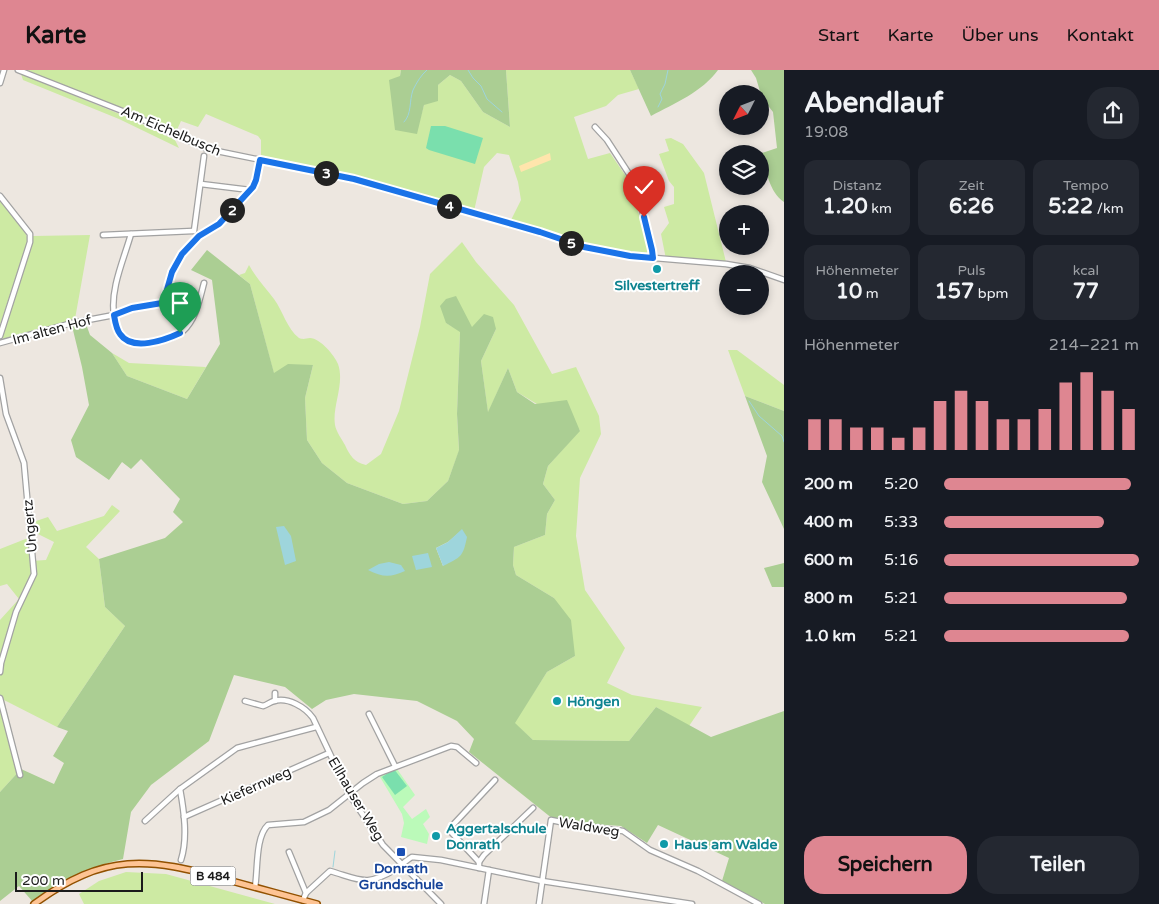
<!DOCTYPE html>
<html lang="de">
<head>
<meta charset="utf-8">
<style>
  :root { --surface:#171b24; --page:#242831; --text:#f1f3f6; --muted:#9ea1a6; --accent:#de8691 }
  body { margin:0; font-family:"Varela Round",sans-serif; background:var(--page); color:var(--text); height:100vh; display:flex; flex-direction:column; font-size:19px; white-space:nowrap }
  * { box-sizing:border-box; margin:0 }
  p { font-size:16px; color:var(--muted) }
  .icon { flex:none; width:28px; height:28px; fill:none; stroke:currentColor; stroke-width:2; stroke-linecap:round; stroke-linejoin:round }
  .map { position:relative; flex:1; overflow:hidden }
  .panel { display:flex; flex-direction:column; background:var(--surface); width:375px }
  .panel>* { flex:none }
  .needle { width:32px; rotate:228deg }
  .controls { position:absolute; left:719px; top:15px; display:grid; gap:10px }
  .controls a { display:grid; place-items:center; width:50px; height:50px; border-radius:50%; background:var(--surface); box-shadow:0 2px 8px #0003; font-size:25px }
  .scale { position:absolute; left:15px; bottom:12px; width:128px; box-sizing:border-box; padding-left:5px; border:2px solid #1b1b1b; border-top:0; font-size:14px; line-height:18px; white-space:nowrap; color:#1b1b1b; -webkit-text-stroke:4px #fff; paint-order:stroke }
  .pin { position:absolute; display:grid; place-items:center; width:42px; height:42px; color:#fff; margin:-51px -21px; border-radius:50% 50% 50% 0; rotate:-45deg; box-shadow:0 0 5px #0007 }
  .pin .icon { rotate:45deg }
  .km { position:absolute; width:25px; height:25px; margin:-12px; border-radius:50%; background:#222; color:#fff; font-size:14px; line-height:25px; text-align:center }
  .round { display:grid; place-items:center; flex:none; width:52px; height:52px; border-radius:20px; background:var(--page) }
  .headline { display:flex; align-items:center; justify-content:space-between; height:85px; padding:0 20px }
  h1 { font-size:28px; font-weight:800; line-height:38px }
  .figures { display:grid; grid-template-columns:repeat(3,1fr); gap:8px; height:85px; padding:5px 20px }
  .figures div { display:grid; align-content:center; border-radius:12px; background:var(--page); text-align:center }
  .figures b { font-size:21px; font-weight:800 }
  .figures small { font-size:14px; font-weight:400 }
  .figures p { font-size:14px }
  .chart { height:140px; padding:10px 20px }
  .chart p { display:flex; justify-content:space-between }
  .chart svg { width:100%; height:90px; margin-top:5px; stroke:var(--accent); stroke-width:6 }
  .cta { display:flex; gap:10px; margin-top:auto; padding:10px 20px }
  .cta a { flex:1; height:58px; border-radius:20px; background:var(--accent); color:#111; font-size:20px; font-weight:800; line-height:58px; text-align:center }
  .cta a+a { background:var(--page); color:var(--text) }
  ul { padding:0 20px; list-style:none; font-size:16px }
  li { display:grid; grid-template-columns:80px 60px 1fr; align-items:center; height:38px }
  li i { height:12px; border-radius:6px; background:var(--accent) }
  header { display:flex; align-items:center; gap:30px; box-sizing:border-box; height:70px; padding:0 25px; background:var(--accent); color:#111 }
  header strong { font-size:24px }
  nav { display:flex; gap:28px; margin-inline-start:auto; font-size:18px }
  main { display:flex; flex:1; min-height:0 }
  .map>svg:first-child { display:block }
  .grass { fill:#cdeaa3 }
  .forest { fill:#abce93; fill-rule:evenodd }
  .sand { fill:#ffe5ac }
  .park { fill:#bbfab9 }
  .pitch { fill:#7adfad }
  .water { fill:#9ed5dc }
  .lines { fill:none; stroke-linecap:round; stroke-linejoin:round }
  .stream { stroke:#9ed5dc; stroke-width:1 }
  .minor-casing { stroke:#a2a2a2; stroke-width:7 }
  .major-casing { stroke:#925100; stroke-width:8 }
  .minor { stroke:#fff; stroke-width:4.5 }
  .major { stroke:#fec494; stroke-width:5 }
  .route-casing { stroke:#fff; stroke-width:10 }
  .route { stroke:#1a73e8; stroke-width:6 }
  .culture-dot { fill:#0f9aa8; stroke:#fff; stroke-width:2 }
  .transit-dot { fill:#1a4fb4; stroke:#fff; stroke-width:2 }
  .labels { text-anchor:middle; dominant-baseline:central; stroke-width:4; stroke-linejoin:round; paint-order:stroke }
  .shield { fill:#fff; stroke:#5f5f5f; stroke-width:1 }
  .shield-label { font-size:12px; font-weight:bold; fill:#1b1b1b }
  .street-label { font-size:14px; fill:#1b1b1b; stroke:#fff }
  .culture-label { font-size:14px; font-weight:bold; fill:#0d838f; stroke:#fff; text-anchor:start }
  .transit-label { font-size:14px; font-weight:bold; fill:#164399; stroke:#fff }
</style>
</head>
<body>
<header>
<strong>Karte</strong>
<nav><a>Start</a><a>Karte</a><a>Über uns</a><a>Kontakt</a></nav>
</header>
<main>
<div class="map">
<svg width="784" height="834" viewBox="0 0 784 834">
  <rect width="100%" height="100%" fill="#ede7e0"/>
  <g class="grass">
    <path d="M24,0H401L400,6L416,63L424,35L438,15L450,5L461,11L483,42L510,57L506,0H630L639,19L618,25L606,36L574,47L588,89L610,83L630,112L650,185L585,175L511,150L521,130L518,112L509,85L497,83L484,97L474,141L354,106L261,87V70L258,66L206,44L198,57L181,51L176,62L86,24Z"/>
    <path d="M21,4L127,47L175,70L179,78L119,49L23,10Z"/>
    <path d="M671,68L683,74L704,103L726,192L666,189L661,164L669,153L664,137L674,134V117L669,111L659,84L669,81L665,69Z"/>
    <path d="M0,130L25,161L28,170L0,255Z"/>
    <path d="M90,165L75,249L5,270L2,268L32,175L33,166Z"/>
    <path d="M462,172L476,192L514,235L552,304L576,297L599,346L601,364L580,408L576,466L585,520L625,578L607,613L632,625L702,637L689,656L656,637L629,671L533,670L514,653L547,602L575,586L554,528L516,505L513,495L514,477L545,465L547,444L555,430L543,414L548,396L580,360L517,322L508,298L488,343L481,291L496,259L472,258L446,253L460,261L457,344L459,381L448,411L427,431L403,434L347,413L322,393L307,370L305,328L313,295L274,304L250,214L239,205L245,203L249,195C256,208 266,218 274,229C283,241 287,259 299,268C304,270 306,268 310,268C320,268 335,286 338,294C345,314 332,336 335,355C336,361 342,370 345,375C350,386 354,392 366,395L381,384L399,341L420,257L430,204Z"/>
    <path d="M728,280H737L784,315V341L745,326Z"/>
    <path d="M112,283L129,293L206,297L187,329L127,306Z"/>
    <path d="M112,435L120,441L86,477L99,489L105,537L125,556L57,657L4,630L21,699L0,722V550L19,529L7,514L0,516V479L28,468L30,491L46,490L54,472L34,462L33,452L48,447L57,461L104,446Z"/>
    <path d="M126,802L166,804L275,834H84L79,824L99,811Z"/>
  </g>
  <g class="forest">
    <path d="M401,0H506L510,57L483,42L461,11L450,5L438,15V31L424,35L417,64L395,60L389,10L400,6Z"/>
    <path d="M630,0H718C702,22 675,33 651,46Z"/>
    <path d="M751,0H784V132C769,122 766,100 762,83L777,78L773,42L762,28L756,8Z"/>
    <path d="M207,180L250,214L274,303L288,294L313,295L305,328L307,370L322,393L347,413L403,434L427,431L448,411L459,380L457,344L460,262L446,253L440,236L446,229L456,226L472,257L484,244L493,247L496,259L481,291L488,342L508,298L517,322L535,334L567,330L580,361L548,396L543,414L555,430L547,444L545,465L514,477L513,495L516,505L554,528L571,550L575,586L547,602L515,653L533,670L629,671L656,637L711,667L784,641V834H765L722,811L729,788L658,755L647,773L621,756L564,752L553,749L469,682L474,669L457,651L417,631L354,624L326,630L312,639L285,617L234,605L209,671L151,715L131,742L123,789C89,797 61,812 33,832L19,816L0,831V722L21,699L54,714L64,693L53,686L68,661L57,657L125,556L105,537L99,489L165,468L183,452L173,442L180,429L141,389L131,399L122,392L109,410L76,387L71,370L89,335L82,297L72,256L86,254L90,265L112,283L127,306L187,329L220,274L212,210L191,200ZM462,460L443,496L436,478L448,472Z"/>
    <path d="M745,326L784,341V459L762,412L767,386Z"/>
    <path d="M784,493V517H772L764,498Z"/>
  </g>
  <path class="sand" d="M550,83L551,90L521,102L519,96Z"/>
  <path class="park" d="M395,696L415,725L403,737L412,749L426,739L430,747L423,754L429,764L427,774L401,767L404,753L402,744L380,707Z"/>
  <g class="pitch">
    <path d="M431,56H445L483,68L475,94L429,80L426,78Z"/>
    <path d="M394,699L407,716L395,725L382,707Z"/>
  </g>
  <g class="water">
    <path d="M284,456L291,466L296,491L285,495L276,457Z"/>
    <path d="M462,459L467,467C463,487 461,487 443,496L436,478L448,472Z"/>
    <path d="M428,483L432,497L416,500L412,486Z"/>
    <path d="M389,492L401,495L405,501C390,508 382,507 368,500L379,494Z"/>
  </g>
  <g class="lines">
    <g class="stream">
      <path d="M468,0L473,8L481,16L487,29L502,42"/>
      <path d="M658,37L662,29L660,24L665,14L668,0"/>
      <path d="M404,52C412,44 409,31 413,20C417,12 421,5 427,0"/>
      <path d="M749,331L759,346L782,366L784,372"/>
      <path d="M302,635L308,638L313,644"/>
      <path d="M333,797L335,781"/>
      <path d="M308,825L318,815"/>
    </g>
    <defs>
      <g id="minor">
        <path d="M18,0L130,44L207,79L354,109L540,162L584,177L631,186L726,194L750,198L784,210"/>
        <path d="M0,13L4,0"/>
        <path d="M595,57L607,70L633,110L639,128L650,170L653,188"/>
        <path d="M201,114L250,120"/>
        <path d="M0,126L30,164V172L0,266"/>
        <path d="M194,161L204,86"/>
        <path d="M131,164C124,189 110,219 114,245C115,253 118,265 125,269C140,277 171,272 183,261C196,250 200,228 204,213"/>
        <path d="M103,165L193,161"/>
        <path d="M0,273L72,253L114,245L132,239L162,233L164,230L173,202L182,184L199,166L219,154L253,117L257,111L260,90"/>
        <path d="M0,308L6,344L24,393L34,504L16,542L1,593L0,602"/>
        <path d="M0,628L20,705"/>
        <path d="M245,631L263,636C267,635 270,632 274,631C288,627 305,637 313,648L349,724L383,775L441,834"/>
        <path d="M275,631V623"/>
        <path d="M369,644L395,696"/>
        <path d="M184,747L329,683"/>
        <path d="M145,751L180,719"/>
        <path d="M289,782L306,823"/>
        <path d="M181,790C188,768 184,741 180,719L237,678L316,657"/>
        <path d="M479,792L484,785L533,738"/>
        <path d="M479,798V792L451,762V757L495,710"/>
        <path d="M255,817C258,801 255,767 268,755L304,752L329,740L363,713L377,704L451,676L457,677L476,693"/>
        <path d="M303,830L306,823L330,801C361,810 366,817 396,799C402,795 406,790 412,787L441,790L542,811L692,834"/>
        <path d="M484,834L489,800"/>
        <path d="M539,834L551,750L575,755L623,761L650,780L698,801L759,834"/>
      </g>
      <path id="major" d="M34,834C105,782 148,787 228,810C258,818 287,826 317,834"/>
    </defs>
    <use href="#minor" class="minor-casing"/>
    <use href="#major" class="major-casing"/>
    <use href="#minor" class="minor"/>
    <use href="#major" class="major"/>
  </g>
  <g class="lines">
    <defs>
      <path id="route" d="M180,263C165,270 132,282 120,264C116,259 115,251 114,245L132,238L162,233L164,230L172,202L182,184L199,166L219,154L253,117L256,110L260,90L354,109L540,162L584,177L630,186L653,188L652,180L644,147"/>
    </defs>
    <use href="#route" class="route-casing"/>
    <use href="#route" class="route"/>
  </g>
  <g class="culture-dot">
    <circle cx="657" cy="199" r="5"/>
    <circle cx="557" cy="631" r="5"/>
    <circle cx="436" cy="766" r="5"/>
    <circle cx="664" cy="774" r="5"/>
  </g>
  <rect class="transit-dot" x="396" y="777" width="10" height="10" rx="2.5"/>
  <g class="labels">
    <rect class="shield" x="190.5" y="796.5" width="45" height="19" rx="4"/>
    <g class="shield-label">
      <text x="213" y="806">B 484</text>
    </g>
    <g class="street-label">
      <text transform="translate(171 61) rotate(23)">Am Eichelbusch</text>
      <text transform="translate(52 260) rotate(-15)">Im alten Hof</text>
      <text transform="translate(30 456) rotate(-95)">Ungertz</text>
      <text transform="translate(256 716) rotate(-24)">Kiefernweg</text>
      <text transform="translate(356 729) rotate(59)">Ellhauser Weg</text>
      <text transform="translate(589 757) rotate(9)">Waldweg</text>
    </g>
    <g class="culture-label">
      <text x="657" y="215" text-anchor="middle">Silvestertreff</text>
      <text x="567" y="631">Höngen</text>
      <text x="446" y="758">Aggertalschule<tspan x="446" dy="16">Donrath</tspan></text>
      <text x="674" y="774">Haus am Walde</text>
    </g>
    <g class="transit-label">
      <text x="401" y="798">Donrath<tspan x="401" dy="16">Grundschule</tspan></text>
    </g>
  </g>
</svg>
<div class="controls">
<a><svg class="needle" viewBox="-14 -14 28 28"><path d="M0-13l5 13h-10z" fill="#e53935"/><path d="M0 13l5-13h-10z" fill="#9ea1a6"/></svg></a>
<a><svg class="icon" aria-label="layers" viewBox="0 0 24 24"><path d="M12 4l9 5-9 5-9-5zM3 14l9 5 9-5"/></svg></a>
<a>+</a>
<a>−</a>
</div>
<div class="scale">200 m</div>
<div class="pin" style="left:180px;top:263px;background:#1e9e55"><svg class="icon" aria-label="arrive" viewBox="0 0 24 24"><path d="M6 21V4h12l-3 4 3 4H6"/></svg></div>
<div class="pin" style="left:644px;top:147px;background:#d93025"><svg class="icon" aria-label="check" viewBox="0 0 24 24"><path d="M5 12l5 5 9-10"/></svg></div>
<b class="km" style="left:232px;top:140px">2</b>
<b class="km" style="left:326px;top:103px">3</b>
<b class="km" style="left:449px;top:136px">4</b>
<b class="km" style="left:571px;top:173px">5</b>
</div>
<section class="panel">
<div class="headline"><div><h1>Abendlauf</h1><p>19:08</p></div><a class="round"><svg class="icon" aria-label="share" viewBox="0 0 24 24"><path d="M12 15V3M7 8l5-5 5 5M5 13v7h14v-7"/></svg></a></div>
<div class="figures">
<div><p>Distanz</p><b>1.20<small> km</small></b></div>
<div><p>Zeit</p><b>6:26</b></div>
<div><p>Tempo</p><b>5:22<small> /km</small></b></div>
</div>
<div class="figures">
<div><p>Höhenmeter</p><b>10<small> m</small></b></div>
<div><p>Puls</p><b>157<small> bpm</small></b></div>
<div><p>kcal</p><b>77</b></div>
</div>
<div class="chart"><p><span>Höhenmeter</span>214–221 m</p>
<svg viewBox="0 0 160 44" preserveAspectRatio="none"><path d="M5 44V29M15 44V29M25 44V33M35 44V33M45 44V38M55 44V33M65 44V20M75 44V15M85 44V20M95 44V29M105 44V29M115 44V24M125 44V11M135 44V6M145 44V15M155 44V24"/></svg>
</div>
<ul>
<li><b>200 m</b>5:20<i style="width:96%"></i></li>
<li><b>400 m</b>5:33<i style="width:82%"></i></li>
<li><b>600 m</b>5:16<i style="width:100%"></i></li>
<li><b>800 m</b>5:21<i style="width:94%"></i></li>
<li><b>1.0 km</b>5:21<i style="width:95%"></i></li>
</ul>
<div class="cta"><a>Speichern</a><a>Teilen</a></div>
</section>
</main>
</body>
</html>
